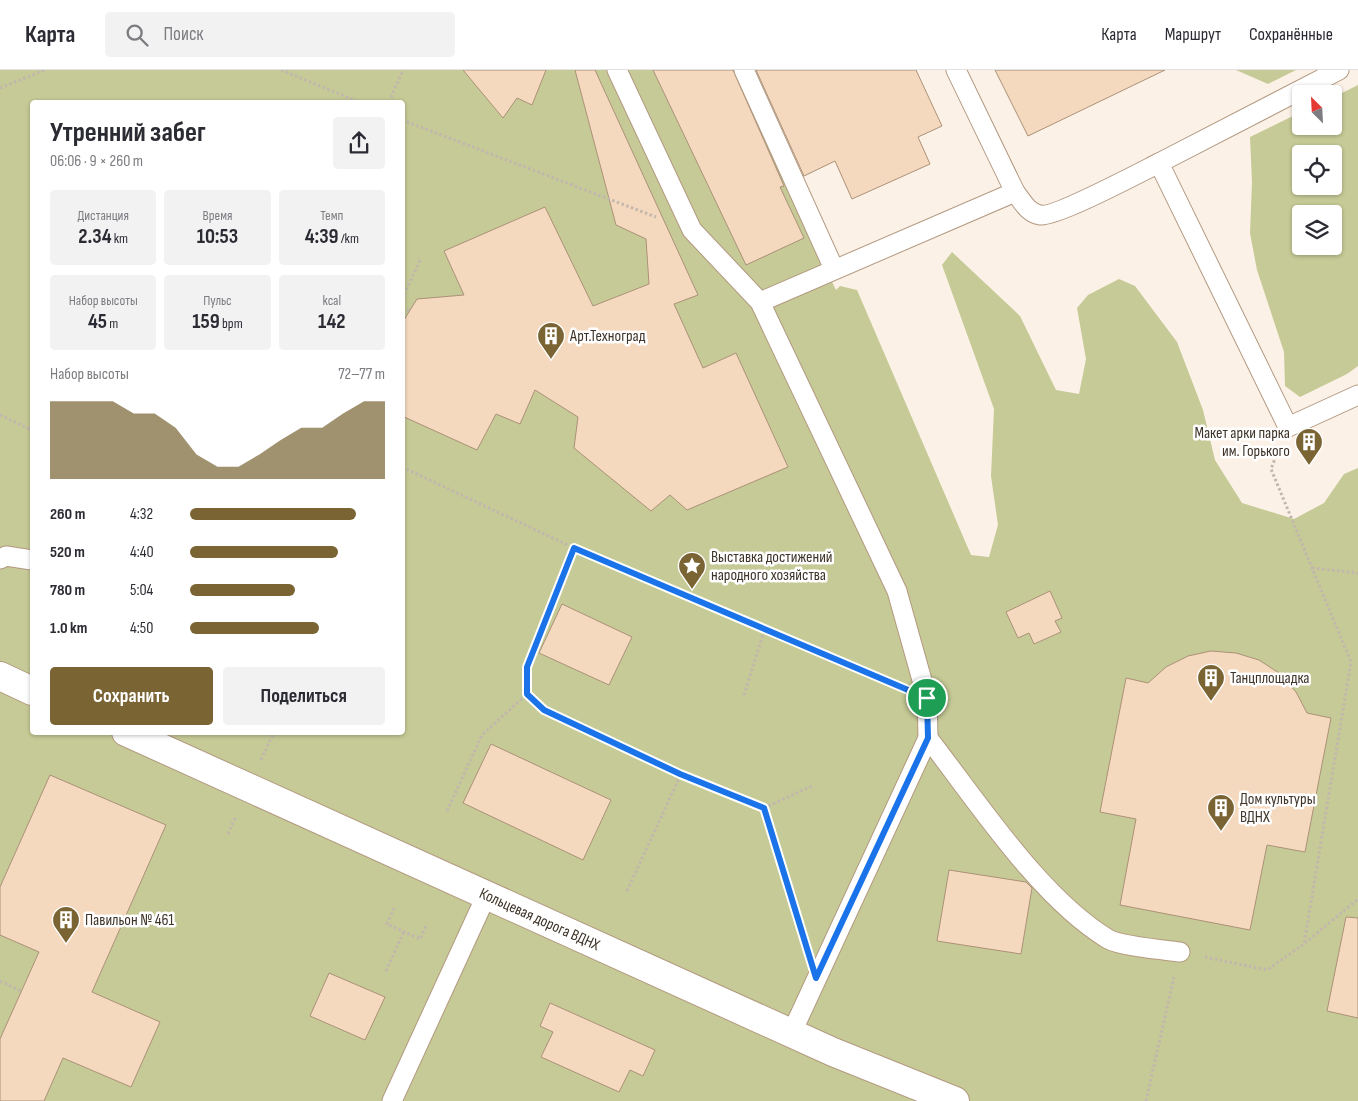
<!DOCTYPE html>
<html lang="ru">
<head>
<meta charset="utf-8">
<style>
  :root { --surface:#fff; --page:#f2f2f3; --text:#2b2b33; --muted:#7c7c81; --line:#e1e1e2; --accent:#7a6433 }
  body { margin:0; font-family:"Sofia Sans Condensed",sans-serif; background:var(--page); color:var(--text); height:100vh; display:flex; flex-direction:column; font-size:19px; white-space:nowrap }
  * { box-sizing:border-box; margin:0 }
  p { font-size:16px; color:var(--muted) }
  .icon { flex:none; width:28px; height:28px; fill:none; stroke:currentColor; stroke-width:2; stroke-linecap:round; stroke-linejoin:round }
  .map { position:relative; flex:1; overflow:hidden }
  .panel { position:absolute; left:30px; top:30px; width:375px; height:635px; display:flex; flex-direction:column; background:var(--surface); border-radius:5px; box-shadow:0 1px 4px #0004 }
  .panel>* { flex:none }
  .needle { width:32px; rotate:336deg }
  .buttons { position:absolute; left:1292px; top:15px; display:grid; gap:10px }
  .buttons a { display:grid; place-items:center; width:50px; height:50px; border-radius:5px; background:var(--surface); box-shadow:0 1px 4px #0004; font-size:25px }
  .pin { position:absolute; display:grid; place-items:center; width:42px; height:42px; color:#fff; margin:-21px; border:2px solid #fff; border-radius:50%; box-shadow:0 1px 5px #0007 }
  .round { display:grid; place-items:center; flex:none; width:52px; height:52px; border-radius:5px; background:var(--page) }
  .headline { display:flex; align-items:center; justify-content:space-between; height:85px; padding:0 20px }
  h1 { font-size:28px; font-weight:700; line-height:38px }
  .metrics { display:grid; grid-template-columns:repeat(3,1fr); gap:8px; height:85px; padding:5px 20px }
  .metrics div { display:grid; align-content:center; border-radius:5px; background:var(--page); text-align:center }
  .metrics b { font-size:21px; font-weight:700 }
  .metrics small { font-size:14px; font-weight:400 }
  .metrics p { font-size:14px }
  .chart { height:140px; padding:10px 20px }
  .chart p { display:flex; justify-content:space-between }
  .chart svg { width:100%; height:90px; margin-top:5px; fill:var(--accent); opacity:.7 }
  .cta { display:flex; gap:10px; margin-top:auto; padding:10px 20px }
  .cta a { flex:1; height:58px; border-radius:5px; background:var(--accent); color:#fff; font-size:20px; font-weight:700; line-height:58px; text-align:center }
  .cta a+a { background:var(--page); color:var(--text) }
  ul { padding:0 20px; list-style:none; font-size:16px }
  li { display:grid; grid-template-columns:80px 60px 1fr; align-items:center; height:38px }
  li i { height:12px; border-radius:6px; background:var(--accent) }
  header { display:flex; align-items:center; gap:30px; box-sizing:border-box; height:70px; padding:0 25px; background:var(--surface); border-bottom:1px solid var(--line) }
  header strong { font-size:24px }
  nav { display:flex; gap:28px; margin-inline-start:auto; font-size:18px }
  .search { width:350px; height:45px; background:var(--page); display:flex; align-items:center; gap:12px; box-sizing:border-box; padding:0 18px; border-radius:5px; color:var(--muted); font-size:19px }
  .map>svg:first-child { display:block }
  .green { fill:#c6ca96; fill-rule:evenodd }
  .building { fill:#f5d9be; stroke:#ab9178 }
  .lines { fill:none; stroke-linecap:round; stroke-linejoin:round }
  .lane-casing { stroke:#b39980; stroke-width:21 }
  .street-casing { stroke:#b39980; stroke-width:30 }
  .path { stroke:#c2b7ac; stroke-width:3; stroke-dasharray:2.5 2.5; stroke-linecap:butt }
  .lane { stroke:#fff; stroke-width:19 }
  .street { stroke:#fff; stroke-width:28 }
  .route-casing { stroke:#fff; stroke-width:10 }
  .route { stroke:#1a73e8; stroke-width:6 }
  .labels { text-anchor:middle; dominant-baseline:central; stroke-width:5; stroke-linejoin:round; paint-order:stroke }
  .poi-label { font-size:16px; fill:#3e3429; stroke:#fff; text-anchor:start }
  .street-label { font-size:16px; fill:#3e3429; stroke:#fff }
</style>
</head>
<body>
<header>
<strong>Карта</strong>
<div class="search"><svg class="icon" aria-label="search" viewBox="0 0 24 24"><circle cx="10" cy="10" r="6"/><path d="M15 15l6 6"/></svg>Поиск</div>
<nav><a>Карта</a><a>Маршрут</a><a>Сохранённые</a></nav>
</header>
<div class="map">
<svg width="1358" height="1031" viewBox="0 0 1358 1031">
  <rect width="100%" height="100%" fill="#fcf1e6"/>
  <g class="green">
    <path d="M0,0H750L823,151L807,160L836,220L840,216L857,220L971,485L989,487L998,455L991,406L994,339L942,195L952,182L1020,246L1056,320L1079,324L1086,289L1077,238L1088,225L1119,209L1135,216L1177,272L1203,340L1215,390L1242,433L1294,449L1324,433L1344,404L1358,398V1031H0ZM32,32H402V662H32Z"/>
    <path d="M1236,0H1296L1268,14Z"/>
    <path d="M1358,15V296L1347,304L1300,327L1285,316L1284,282L1257,200L1250,163L1252,112L1250,67L1301,42V56H1334V27ZM1301,84H1334V116H1301ZM1301,144H1334V176H1301Z"/>
  </g>
  <g class="building">
    <path d="M463,0H546L532,35L517,28L503,48Z"/>
    <path d="M575,0H595L698,225L674,234L703,298L736,283L788,397L687,440L670,425L651,441L574,378L578,347L535,320L520,354L496,344L477,380L402,346V253L417,229L464,225L444,181L545,137L593,236L649,214L646,169L616,155Z"/>
    <path d="M653,0H733L784,116L780,117L804,168L746,195Z"/>
    <path d="M756,0H916L942,56L918,67L930,94L852,129L835,91L804,106Z"/>
    <path d="M995,0H1165L1028,66Z"/>
    <path d="M1050,521L1062,548L1055,551L1061,562L1034,574L1029,563L1018,568L1006,542Z"/>
    <path d="M562,534L632,567L609,615L539,583Z"/>
    <path d="M1211,581L1236,583L1259,590L1279,603L1296,622L1307,643L1331,648L1305,782L1267,775L1250,860L1120,835L1136,749L1100,742L1126,608L1148,613L1166,597L1188,586Z"/>
    <path d="M491,674L611,730L583,790L463,733Z"/>
    <path d="M50,705L166,755L92,922L160,952L131,1017L63,988L44,1031H0V969L39,882L0,865V817Z"/>
    <path d="M949,800L1026,812L1032,818L1021,884L937,871Z"/>
    <path d="M1346,847L1358,848V948L1327,941Z"/>
    <path d="M329,903L385,927L365,970L310,946Z"/>
    <path d="M550,933L655,980L643,1006L630,1000L619,1022L541,987L553,962L540,956Z"/>
  </g>
  <g class="lines">
    <defs>
      <g id="lane">
        <path d="M617,0L692,160L760,232L897,521L927,628L928,668L792,962"/>
        <path d="M744,0L834,199"/>
        <path d="M956,0L1015,122C1022,131 1028,143 1040,145C1054,148 1141,102 1159,93L1288,357L1358,325"/>
        <path d="M1159,93L1339,0"/>
        <path d="M760,232L1015,122"/>
        <path d="M0,489L6,486L32,490"/>
        <path d="M928,668C977,731 1040,828 1108,869C1120,876 1164,880 1180,882"/>
        <path d="M392,1031L487,824"/>
      </g>
      <g id="street">
        <path d="M0,606L32,621"/>
        <path id="s1" d="M126,662L833,982L955,1031"/>
      </g>
    </defs>
    <use href="#lane" class="lane-casing"/>
    <use href="#street" class="street-casing"/>
    <g class="path">
      <path d="M281,0L359,32"/>
      <path d="M0,18L45,0"/>
      <path d="M389,32L403,0"/>
      <path d="M402,50L656,147"/>
      <path d="M402,229L421,188"/>
      <path d="M402,238L410,241"/>
      <path d="M0,345L32,360"/>
      <path d="M1278,381L1271,399L1351,592L1304,874"/>
      <path d="M402,397L574,478L896,615"/>
      <path d="M574,478L527,597V624L544,641L681,704L764,738L804,869"/>
      <path d="M1312,498L1358,503"/>
      <path d="M744,625L764,561"/>
      <path d="M261,690L273,664"/>
      <path d="M764,738L812,716"/>
      <path d="M447,741L482,665L527,624"/>
      <path d="M228,764L236,746"/>
      <path d="M627,821L681,704"/>
      <path d="M394,838L387,854L420,869L427,854"/>
      <path d="M1205,887L1267,900L1304,874L1358,829"/>
      <path d="M386,901L404,861"/>
      <path d="M0,911L21,921"/>
      <path d="M1146,1031L1174,907"/>
    </g>
    <use href="#lane" class="lane"/>
    <use href="#street" class="street"/>
  </g>
  <g class="lines">
    <defs>
      <path id="route" d="M574,478L927,628L928,668L816,908L764,738L680,704L544,640L527,624V597Z"/>
    </defs>
    <use href="#route" class="route-casing"/>
    <use href="#route" class="route"/>
  </g>
  <defs>
    <symbol id="building-pin" viewBox="-11 -11 22 30"><path d="M0 17L-7.5 6A9.5 9.5 0 1 1 7.5 6Z" fill="#7a6433" stroke="#fff"/><path d="M-4-6H4V6H1V3H-1V6H-4ZM-2.5-4.3h1.7v1.8h-1.7ZM.8-4.3h1.7v1.8H.8ZM-2.5-1h1.7V.8h-1.7ZM.8-1h1.7V.8H.8Z" fill="#fff"/></symbol>
    <symbol id="sight-pin" viewBox="-11 -11 22 30"><path d="M0 17L-7.5 6A9.5 9.5 0 1 1 7.5 6Z" fill="#7a6433" stroke="#fff"/><path d="M0-6L1.8-2.2L6-1.7L2.9 1.2L3.7 5.4L0 3.3L-3.7 5.4L-2.9 1.2L-6-1.7L-1.8-2.2Z" fill="#fff"/></symbol>
  </defs>
  <g fill-rule="evenodd">
    <use href="#building-pin" x="535" y="250" width="32" height="43"/>
    <use href="#building-pin" x="1293" y="356" width="32" height="43"/>
    <use href="#sight-pin" x="676" y="480" width="32" height="43"/>
    <use href="#building-pin" x="1195" y="592" width="32" height="43"/>
    <use href="#building-pin" x="1205" y="722" width="32" height="43"/>
    <use href="#building-pin" x="50" y="834" width="32" height="43"/>
  </g>
  <g class="labels">
    <g class="poi-label">
      <text x="570" y="266">Арт.Техноград</text>
      <text x="1290" y="363" text-anchor="end">Макет арки парка<tspan x="1290" dy="18">им. Горького</tspan></text>
      <text x="711" y="487">Выставка достижений<tspan x="711" dy="18">народного хозяйства</tspan></text>
      <text x="1230" y="608">Танцплощадка</text>
      <text x="1240" y="729">Дом культуры<tspan x="1240" dy="18">ВДНХ</tspan></text>
      <text x="85" y="850">Павильон № 461</text>
    </g>
    <g class="street-label">
      <text stroke="none"><textPath href="#s1" startOffset="454">Кольцевая дорога ВДНХ</textPath></text>
    </g>
  </g>
</svg>
<div class="buttons">
<a><svg class="needle" viewBox="-14 -14 28 28"><path d="M0-13l5 13h-10z" fill="#e53935"/><path d="M0 13l5-13h-10z" fill="#7c7c81"/></svg></a>
<a><svg class="icon" aria-label="locate" viewBox="0 0 24 24"><circle cx="12" cy="12" r="6"/><path d="M12 2v4M12 18v4M2 12h4M18 12h4"/></svg></a>
<a><svg class="icon" aria-label="layers" viewBox="0 0 24 24"><path d="M12 4l9 5-9 5-9-5zM3 14l9 5 9-5"/></svg></a>
</div>
<div class="pin" style="left:927px;top:628px;background:#1e9e55"><svg class="icon" aria-label="arrive" viewBox="0 0 24 24"><path d="M6 21V4h12l-3 4 3 4H6"/></svg></div>
<section class="panel">
<div class="headline"><div><h1>Утренний забег</h1><p>06:06 · 9 × 260 m</p></div><a class="round"><svg class="icon" aria-label="share" viewBox="0 0 24 24"><path d="M12 15V3M7 8l5-5 5 5M5 13v7h14v-7"/></svg></a></div>
<div class="metrics">
<div><p>Дистанция</p><b>2.34<small> km</small></b></div>
<div><p>Время</p><b>10:53</b></div>
<div><p>Темп</p><b>4:39<small> /km</small></b></div>
</div>
<div class="metrics">
<div><p>Набор высоты</p><b>45<small> m</small></b></div>
<div><p>Пульс</p><b>159<small> bpm</small></b></div>
<div><p>kcal</p><b>142</b></div>
</div>
<div class="chart"><p><span>Набор высоты</span>72–77 m</p>
<svg viewBox="0 0 160 44" preserveAspectRatio="none"><path d="M0 44V6L10 6L20 6L30 6L40 12L50 12L60 19L70 32L80 38L90 38L100 32L110 25L120 19L130 19L140 12L150 6L160 6V44z"/></svg>
</div>
<ul>
<li><b>260 m</b>4:32<i style="width:85%"></i></li>
<li><b>520 m</b>4:40<i style="width:76%"></i></li>
<li><b>780 m</b>5:04<i style="width:54%"></i></li>
<li><b>1.0 km</b>4:50<i style="width:66%"></i></li>
</ul>
<div class="cta"><a>Сохранить</a><a>Поделиться</a></div>
</section>
</div>
</body>
</html>
